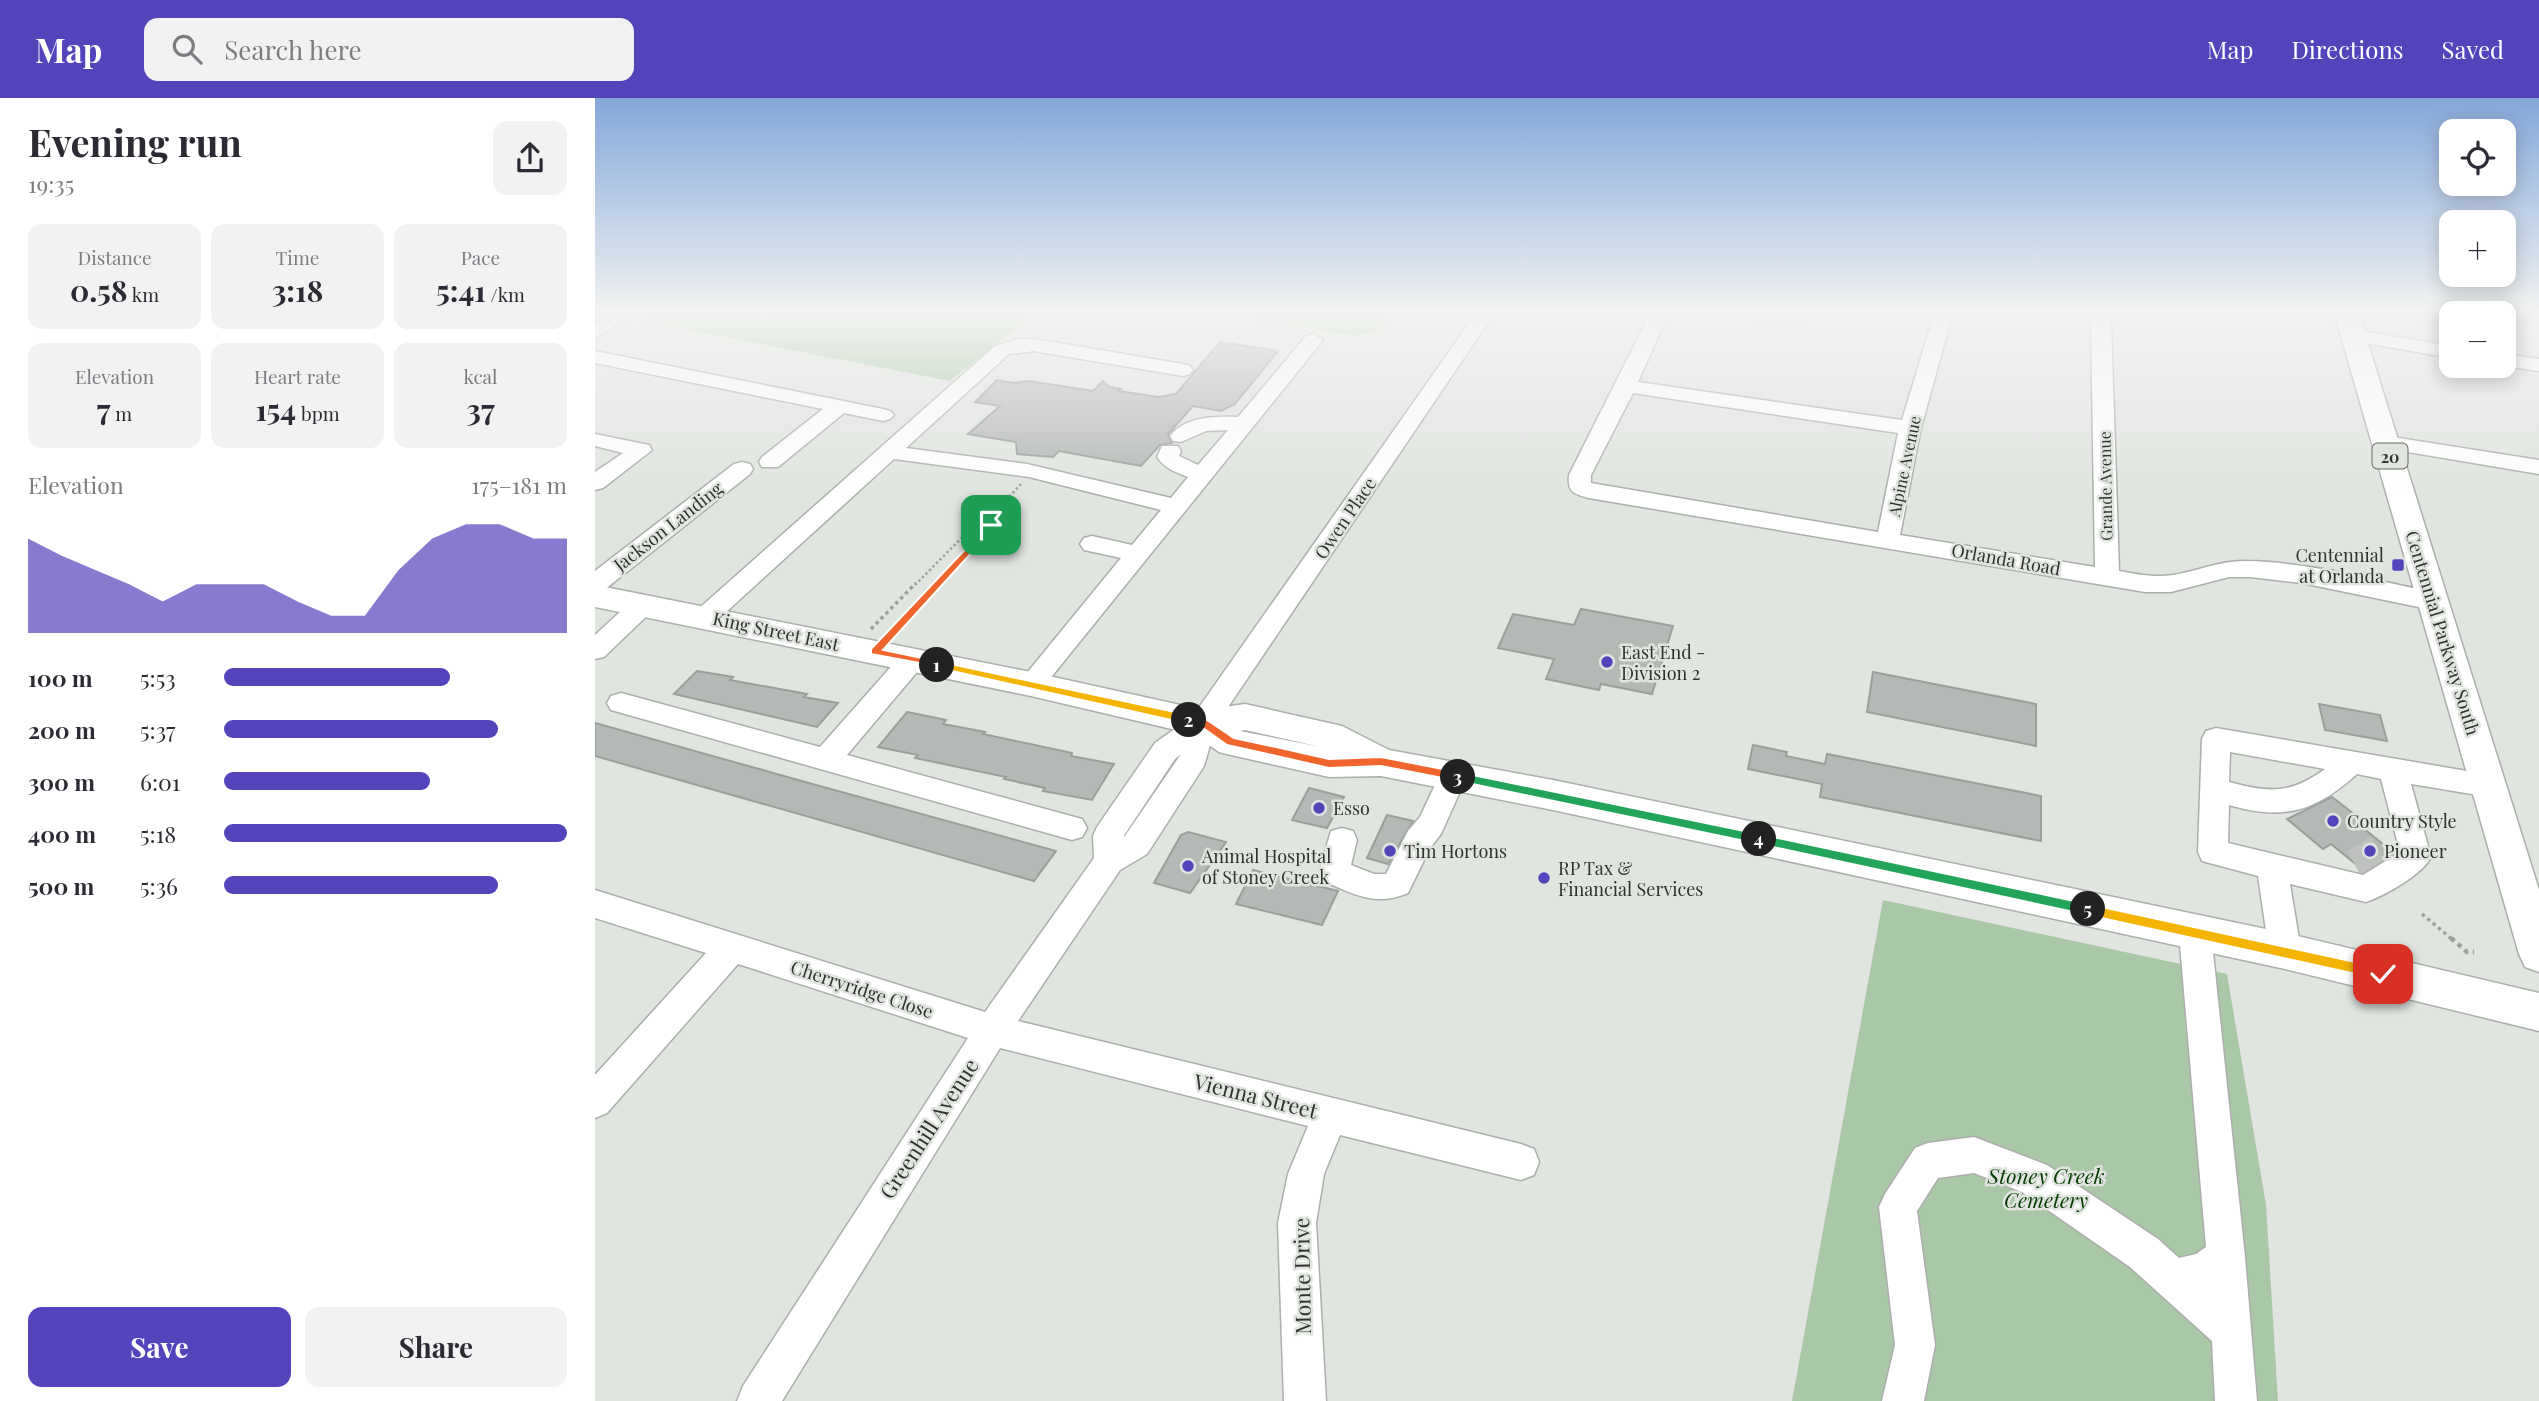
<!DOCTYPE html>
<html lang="en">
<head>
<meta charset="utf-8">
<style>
  :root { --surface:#fff; --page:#f2f2f3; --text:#2b2b33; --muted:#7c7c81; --accent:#5444bc }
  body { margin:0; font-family:"Playfair Display",serif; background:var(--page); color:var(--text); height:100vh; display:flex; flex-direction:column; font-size:26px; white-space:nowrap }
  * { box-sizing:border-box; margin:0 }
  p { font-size:23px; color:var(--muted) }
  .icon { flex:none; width:38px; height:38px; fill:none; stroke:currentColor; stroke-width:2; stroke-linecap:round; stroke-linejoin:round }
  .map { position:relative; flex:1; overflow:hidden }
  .sheet { display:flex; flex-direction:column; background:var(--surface); width:595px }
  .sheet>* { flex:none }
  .controls { position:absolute; left:1844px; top:21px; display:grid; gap:14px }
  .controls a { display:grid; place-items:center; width:77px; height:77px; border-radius:14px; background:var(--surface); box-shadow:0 4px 18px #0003; font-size:35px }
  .pin { position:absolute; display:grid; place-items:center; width:60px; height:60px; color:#fff; margin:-30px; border-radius:14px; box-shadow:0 4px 10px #0006 }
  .km { position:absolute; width:35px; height:35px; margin:-18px; border-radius:50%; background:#222; color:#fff; font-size:19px; line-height:35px; text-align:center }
  .round { display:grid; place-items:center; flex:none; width:74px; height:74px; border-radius:14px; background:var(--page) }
  .head { display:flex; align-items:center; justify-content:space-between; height:119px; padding:0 28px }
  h1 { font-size:38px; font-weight:700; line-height:52px }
  .metrics { display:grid; grid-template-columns:repeat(3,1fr); gap:10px; height:119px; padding:7px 28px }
  .metrics div { display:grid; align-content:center; border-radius:14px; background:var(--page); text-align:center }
  .metrics b { font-size:30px; font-weight:700 }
  .metrics small { font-size:19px; font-weight:400 }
  .metrics p { font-size:19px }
  .chart { height:196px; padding:14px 28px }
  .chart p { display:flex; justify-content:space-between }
  .chart svg { width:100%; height:126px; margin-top:7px; fill:var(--accent); opacity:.7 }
  .primary-button { display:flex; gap:14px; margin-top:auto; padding:14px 28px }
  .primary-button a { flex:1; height:80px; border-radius:14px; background:var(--accent); color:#fff; font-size:28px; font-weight:700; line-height:80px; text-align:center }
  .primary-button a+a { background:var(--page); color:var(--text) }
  ul { padding:0 28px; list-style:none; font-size:23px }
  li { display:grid; grid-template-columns:112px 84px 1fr; align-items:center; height:52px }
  li i { height:18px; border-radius:9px; background:var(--accent) }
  header { display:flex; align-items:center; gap:42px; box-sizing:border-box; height:98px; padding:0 35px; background:var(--accent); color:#fff }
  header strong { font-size:33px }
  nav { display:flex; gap:38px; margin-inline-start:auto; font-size:24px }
  .search { width:490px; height:63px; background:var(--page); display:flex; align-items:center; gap:18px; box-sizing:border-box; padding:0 24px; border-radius:14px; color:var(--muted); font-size:26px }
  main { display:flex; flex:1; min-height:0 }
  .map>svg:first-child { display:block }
  .green { fill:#aac7a7 }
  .building { fill:#b5b9b5; stroke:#9b9f9b; stroke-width:2 }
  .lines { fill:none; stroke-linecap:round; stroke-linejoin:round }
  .minor-tunnel { stroke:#bec1bd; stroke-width:28; stroke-dasharray:28 14; stroke-linecap:butt }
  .minor-casing { stroke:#abafab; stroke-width:3 }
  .major-casing { stroke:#abafab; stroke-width:3 }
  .path-far2 { stroke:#9ea19d; stroke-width:2.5; stroke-dasharray:2.5 2.5; stroke-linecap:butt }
  .path-far1 { stroke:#9ea19d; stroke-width:3.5; stroke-dasharray:3.5 3.5; stroke-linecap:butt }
  .path { stroke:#9ea19d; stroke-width:4.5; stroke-dasharray:4.5 4.5; stroke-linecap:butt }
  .minor { fill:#fff; fill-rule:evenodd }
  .major { fill:#fff; fill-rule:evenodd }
  .split-1 { fill:#f0652b; stroke:#fff; stroke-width:2 }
  .split-2 { fill:#f5b400; stroke:#fff; stroke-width:2 }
  .split-3 { fill:#f0652b; stroke:#fff; stroke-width:2 }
  .split-4 { fill:#22a559; stroke:#fff; stroke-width:2 }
  .split-5 { fill:#22a559; stroke:#fff; stroke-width:2 }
  .split-6 { fill:#f5b400; stroke:#fff; stroke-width:2 }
  .poi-dot { fill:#5444bc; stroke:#e1e5e0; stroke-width:2.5 }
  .labels { text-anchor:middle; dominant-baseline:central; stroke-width:5; stroke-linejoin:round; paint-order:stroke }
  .shield { fill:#e1e5e0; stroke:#666865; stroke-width:2 }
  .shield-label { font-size:16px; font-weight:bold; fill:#313230 }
  .far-street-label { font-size:16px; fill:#313230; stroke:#e1e5e0 }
  .street-label { font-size:18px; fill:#313230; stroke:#e1e5e0 }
  .poi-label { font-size:18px; fill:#313230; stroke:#e1e5e0; text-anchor:start }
  .near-street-label { font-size:21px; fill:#313230; stroke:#e1e5e0 }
  .near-park-label { font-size:21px; font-style:italic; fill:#073d04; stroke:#e1e5e0 }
</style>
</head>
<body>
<header>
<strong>Map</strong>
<div class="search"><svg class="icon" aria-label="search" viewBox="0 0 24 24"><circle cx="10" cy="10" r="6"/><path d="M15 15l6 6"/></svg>Search here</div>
<nav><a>Map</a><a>Directions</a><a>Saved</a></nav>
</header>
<main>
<section class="sheet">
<div class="head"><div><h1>Evening run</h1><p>19:35</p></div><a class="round"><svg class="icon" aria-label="share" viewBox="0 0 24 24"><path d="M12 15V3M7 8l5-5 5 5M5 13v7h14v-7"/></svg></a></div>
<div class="metrics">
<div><p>Distance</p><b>0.58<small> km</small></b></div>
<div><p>Time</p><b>3:18</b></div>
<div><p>Pace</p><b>5:41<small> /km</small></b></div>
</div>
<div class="metrics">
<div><p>Elevation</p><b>7<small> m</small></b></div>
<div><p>Heart rate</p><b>154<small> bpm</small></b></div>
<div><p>kcal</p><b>37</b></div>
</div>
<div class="chart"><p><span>Elevation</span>175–181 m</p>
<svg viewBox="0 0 160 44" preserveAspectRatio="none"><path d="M0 44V11L10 17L20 22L30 27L40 33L50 27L60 27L70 27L80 33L90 38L100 38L110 22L120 11L130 6L140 6L150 11L160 11V44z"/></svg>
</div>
<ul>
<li><b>100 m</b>5:53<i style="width:66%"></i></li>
<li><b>200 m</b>5:37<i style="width:80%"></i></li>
<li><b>300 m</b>6:01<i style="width:60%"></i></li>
<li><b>400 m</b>5:18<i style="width:100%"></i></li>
<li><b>500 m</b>5:36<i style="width:80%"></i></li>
</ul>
<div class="primary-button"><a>Save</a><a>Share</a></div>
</section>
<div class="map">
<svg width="1944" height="1303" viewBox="0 0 1944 1303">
  <rect width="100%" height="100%" fill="#e1e5e0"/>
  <g class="green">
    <path d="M57,214H441L355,283L44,222Z"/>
    <path d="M614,214H799L786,231L761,238Z"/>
    <path d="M1288,802L1632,876L1671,1107L1683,1303H1197Z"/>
  </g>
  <g class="building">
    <path d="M625,244L683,253L640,306L626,313L598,308L573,336L577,345L565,347L546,368L464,353L458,359L422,356L421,344L373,336L405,308L380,304L402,282L418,285L434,283L498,293L508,283L514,289L526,291L524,293L563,299L581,296Z"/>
    <path d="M986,511L1078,528L1057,596L1006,586L1004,592L951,581L959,561L903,550L918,516L979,527Z"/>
    <path d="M102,573L138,579L135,582L212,596L209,599L243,605L222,629L79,596Z"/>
    <path d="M1278,574L1441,606V648L1272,614Z"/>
    <path d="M1724,606L1785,617L1792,643L1730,632Z"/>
    <path d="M312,614L351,622L348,626L390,634L388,636L477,655L476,658L519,666L497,702L448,693L450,690L409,681L411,679L320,660L323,657L283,649Z"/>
    <path d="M0,625L221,687L461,753L439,783L0,658Z"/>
    <path d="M1158,647L1192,654L1191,658L1230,666L1232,656L1446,698V743L1225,699L1227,686L1153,671Z"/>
    <path d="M714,690L749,699L732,730L697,722Z"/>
    <path d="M1737,699L1773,727L1768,730L1799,755L1769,773L1736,746L1728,751L1692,721Z"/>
    <path d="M792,717L818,723L793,766L772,760Z"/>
    <path d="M593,734L631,744L595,795L559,785L586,737Z"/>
    <path d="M658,772L743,793L727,827L641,806Z"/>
  </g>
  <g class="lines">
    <path class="minor-tunnel" d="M1759,765L1790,748"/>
    <defs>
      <g id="minor">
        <path d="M20,214H42L0,240V226Z"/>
        <path d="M882,214H900L621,627L609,668L552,756L525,772L423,923L926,1046L939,1051L944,1064L939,1077L926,1082L745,1037L729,1076L721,1125L731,1303H689L683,1125L693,1076L713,1028L405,950L187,1303H142L148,1288L373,940L143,866L12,1015L0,1020V977L111,855L0,820V792L390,914L499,760L498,738L502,729L560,645L598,618ZM586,656L530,738L528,739L580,661Z"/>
        <path d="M1056,214H1074L1043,284L1307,322L1340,214H1358L1326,330L1305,437L1500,469L1496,224L1494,214H1512L1516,224L1524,473C1541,476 1560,480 1578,477C1603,473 1626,462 1652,463C1714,464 1777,482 1838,494L1847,497L1850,503L1847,509L1838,512L1707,485L1655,479H1634L1576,494H1550L994,400C979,396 972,394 974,377ZM1038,295L1303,335L1283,434L996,385V377Z"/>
        <path d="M1140,214H1225L1223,218C1195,225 1170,225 1142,218Z"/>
        <path d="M1759,232L1857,248V260L1752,242L1749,238Z"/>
        <path d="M718,236L728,242L725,246L445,593L436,596L427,593L423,586L526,460L489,452L485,446L489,440L497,438L537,447L566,412L434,379L299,361L119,525L110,528L101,525L97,519L101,513L400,248L423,241H439L588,266L595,268L598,272L595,276L588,278L439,253L414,256L311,350L432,366L576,400L593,379C581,374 570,371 562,359L567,348H583L586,353L584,358L603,367L633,332L611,333L586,344L578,343L575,338C590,318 621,318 643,319L711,238Z"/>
        <path d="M0,253L288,311L295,313L299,317L295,321L288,323L249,315L183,369H167L164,364L167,359L228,311L0,265Z"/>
        <path d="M1909,256L1944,261V273L1908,268Z"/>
        <path d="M0,336L54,347L57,352L8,390L0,392V374L28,355L0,348Z"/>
        <path d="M1791,338L1944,362V376L1783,349L1780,344L1783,339Z"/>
        <path d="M147,364L155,366L158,371L155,376L9,492L0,494V473L139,366Z"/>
        <path d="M48,498L57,501L60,507L57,513L9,559L0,561V537L39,501Z"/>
        <path d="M318,552L327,554L331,561L327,568L252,657L487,721L492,730L487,739L477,742L16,612L12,605L16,598L26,595L225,649L309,554Z"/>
        <path d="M1621,630L1895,677L1905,680L1909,688L1905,696L1895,699L1816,686L1836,759C1828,776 1789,798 1771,804L1695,786L1706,853L1701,863L1690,867L1679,863L1674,853L1663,778L1607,763L1603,754L1607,641L1611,633ZM1635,654L1730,671C1696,696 1674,695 1634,684ZM1762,676L1786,681L1805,754L1768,777L1633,745L1634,707C1688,723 1720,714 1762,676Z"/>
        <path d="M858,667L868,670L872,678L846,736L835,750L813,795C780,809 759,796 728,783L724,774L736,733L747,730L758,733L762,742L756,767L779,776H791L813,733L825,719L848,670Z"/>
        <path d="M1600,821L1611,825L1616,835L1650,1159L1662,1303H1620L1617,1243L1535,1169L1427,1094L1379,1075L1343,1080L1322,1113L1340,1247L1329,1303H1287L1300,1247L1284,1109L1290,1096L1320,1050L1333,1045L1379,1039L1452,1067L1563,1141L1584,1160L1601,1156L1611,1149L1584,835L1589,825Z"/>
      </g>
      <g id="major">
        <path d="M1739,214H1763L1944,792V874L1930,869L1924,856Z"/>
        <path d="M0,487L436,574L608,612L650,606L747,628L794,652L958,682L1690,835L1944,895V933L1690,871L958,712L786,678L734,679L636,657L624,654L598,636L436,598L0,509ZM650,632L726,649L645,633Z"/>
      </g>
    </defs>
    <use href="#minor" class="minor-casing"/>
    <use href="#major" class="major-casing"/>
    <g class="path-far2">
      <path d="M320,487L402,404L414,399L426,386"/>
      <path d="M341,487L415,407L414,399"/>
    </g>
    <g class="path-far1">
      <path d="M276,531L321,485"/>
      <path d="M295,536L342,485"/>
      <path d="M1827,816L1858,842"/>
    </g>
    <path class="path" d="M1856,840L1872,854H1879"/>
    <use href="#minor" class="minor"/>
    <use href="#major" class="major"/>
  </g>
  <linearGradient id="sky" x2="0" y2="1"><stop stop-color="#85a7d9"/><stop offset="0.54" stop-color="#f2f3f1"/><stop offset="1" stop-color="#f2f3f1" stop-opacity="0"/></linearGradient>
  <rect width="1944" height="396" fill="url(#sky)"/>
  <path class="split-1" d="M396,424L401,427L400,429L288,552L346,564V569L276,556V551Z"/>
  <path class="split-2" d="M342,563L594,617L599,622L594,626L339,569L337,567Z"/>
  <path class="split-3" d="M594,617L612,622L639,640L690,651L734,661L786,659L863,674L869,679L863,683L786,668L734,670L690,660L632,647L605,628L590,625L588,622Z"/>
  <path class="split-4" d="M863,674L1164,736L1170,741L1164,746L863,683L858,679Z"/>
  <path class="split-5" d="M1164,736L1493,806L1499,811L1493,817L1164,746L1158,741Z"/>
  <path class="split-6" d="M1493,806L1788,870L1794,876L1788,882L1493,817L1487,811Z"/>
  <g class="poi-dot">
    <rect x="1796" y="460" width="14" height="14" rx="3.5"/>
    <circle cx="1012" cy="564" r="7"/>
    <circle cx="724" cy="710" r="7"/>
    <circle cx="1738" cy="723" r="7"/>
    <circle cx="795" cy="753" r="7"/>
    <circle cx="1775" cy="753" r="7"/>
    <circle cx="593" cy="768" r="7"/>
    <circle cx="949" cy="780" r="7"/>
  </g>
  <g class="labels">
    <rect class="shield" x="1777.5" y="345.5" width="35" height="25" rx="5"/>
    <g class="shield-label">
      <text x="1795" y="358">20</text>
    </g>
    <g class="far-street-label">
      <text transform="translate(1309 368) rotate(-78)">Alpine Avenue</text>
      <text transform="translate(1510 388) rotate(-91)">Grande Avenue</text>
    </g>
    <g class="street-label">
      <text transform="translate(750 420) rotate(-56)">Owen Place</text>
      <text transform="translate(73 428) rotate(-38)">Jackson Landing</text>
      <text transform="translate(1411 461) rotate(10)">Orlanda Road</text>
      <text transform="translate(181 533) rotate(12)">King Street East</text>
      <text transform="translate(1848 535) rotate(73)">Centennial Parkway South</text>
      <text transform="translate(267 891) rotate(18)">Cherryridge Close</text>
    </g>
    <g class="poi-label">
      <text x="1789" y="457" text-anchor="end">Centennial<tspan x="1789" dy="21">at Orlanda</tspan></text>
      <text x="1026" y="554">East End -<tspan x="1026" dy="21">Division 2</tspan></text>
      <text x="738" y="710">Esso</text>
      <text x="1752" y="723">Country Style</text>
      <text x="809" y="753">Tim Hortons</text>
      <text x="1789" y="753">Pioneer</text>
      <text x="607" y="758">Animal Hospital<tspan x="607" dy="21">of Stoney Creek</tspan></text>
      <text x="963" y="770">RP Tax &amp;<tspan x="963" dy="21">Financial Services</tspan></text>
    </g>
    <g class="near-street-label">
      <text transform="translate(661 997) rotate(14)">Vienna Street</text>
      <text transform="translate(333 1030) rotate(-57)">Greenhill Avenue</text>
      <text transform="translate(706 1178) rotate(-91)">Monte Drive</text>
    </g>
    <g class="near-park-label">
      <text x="1451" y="1077">Stoney Creek<tspan x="1451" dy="24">Cemetery</tspan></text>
    </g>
  </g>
</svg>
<div class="controls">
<a><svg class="icon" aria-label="locate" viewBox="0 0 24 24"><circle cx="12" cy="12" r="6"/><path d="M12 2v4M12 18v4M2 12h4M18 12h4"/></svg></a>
<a>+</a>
<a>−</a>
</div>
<div class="pin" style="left:396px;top:427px;background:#1e9e55"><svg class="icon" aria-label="arrive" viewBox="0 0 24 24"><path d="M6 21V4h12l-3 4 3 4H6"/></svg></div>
<div class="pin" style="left:1788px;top:876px;background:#d93025"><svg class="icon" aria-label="check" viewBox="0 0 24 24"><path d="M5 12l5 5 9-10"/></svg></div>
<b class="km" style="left:342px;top:567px">1</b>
<b class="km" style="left:594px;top:622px">2</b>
<b class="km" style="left:863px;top:679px">3</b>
<b class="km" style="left:1164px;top:741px">4</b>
<b class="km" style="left:1493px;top:811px">5</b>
</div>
</main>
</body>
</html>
